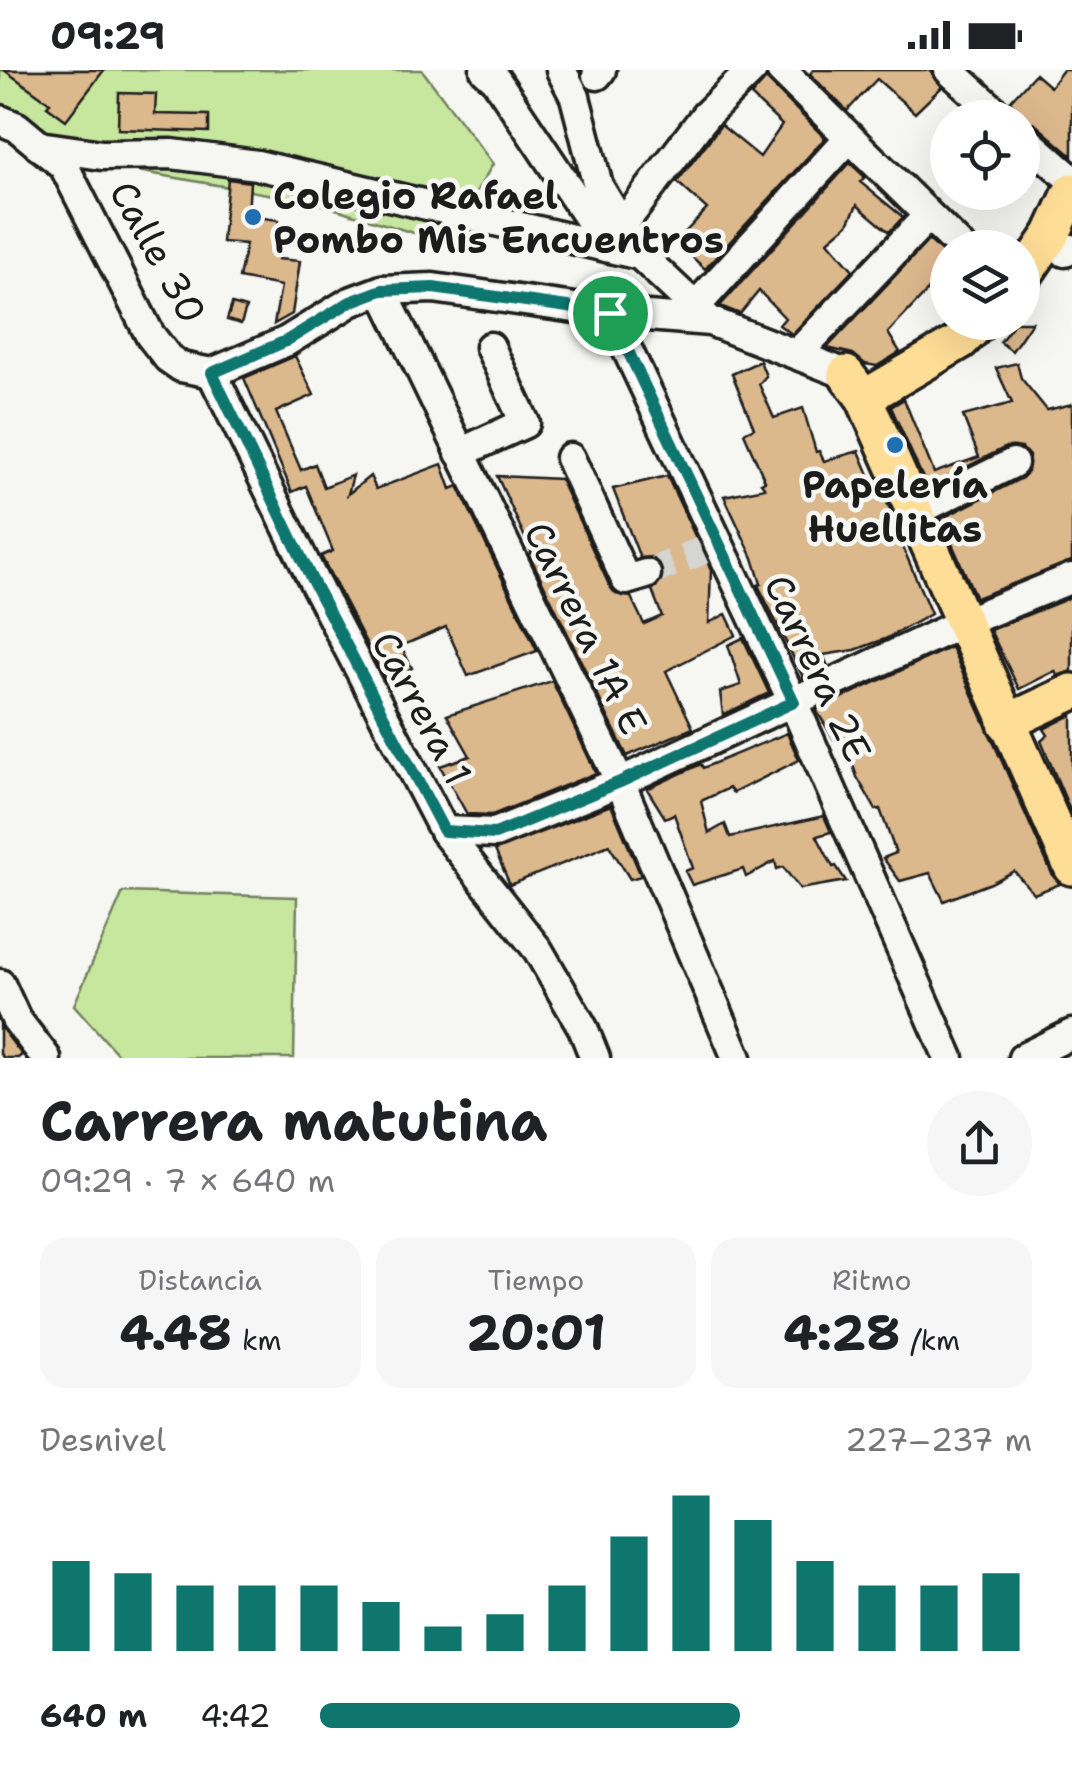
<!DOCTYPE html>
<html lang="es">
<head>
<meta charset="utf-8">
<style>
  :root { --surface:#fff; --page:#f6f6f6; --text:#202124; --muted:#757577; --accent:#0f766e }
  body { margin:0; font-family:"Shantell Sans",sans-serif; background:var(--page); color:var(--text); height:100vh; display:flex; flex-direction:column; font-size:38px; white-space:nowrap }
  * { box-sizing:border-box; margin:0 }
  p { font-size:32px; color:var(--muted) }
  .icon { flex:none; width:55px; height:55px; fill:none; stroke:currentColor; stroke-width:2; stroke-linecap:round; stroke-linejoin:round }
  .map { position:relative; height:988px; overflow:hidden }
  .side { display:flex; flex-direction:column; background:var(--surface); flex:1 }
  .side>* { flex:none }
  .fabs { position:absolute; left:930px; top:30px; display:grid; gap:20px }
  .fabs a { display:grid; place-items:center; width:110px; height:110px; border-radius:50%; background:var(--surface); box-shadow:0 10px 40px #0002; font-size:50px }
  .pin { position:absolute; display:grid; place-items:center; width:85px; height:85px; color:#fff; margin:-42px; border:5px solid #fff; border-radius:50%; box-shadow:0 2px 10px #0007 }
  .round { display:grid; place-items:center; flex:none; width:105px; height:105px; border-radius:52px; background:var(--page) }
  .overview { display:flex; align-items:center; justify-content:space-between; height:170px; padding:0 40px }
  h1 { font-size:55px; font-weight:700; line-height:75px }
  .stats { display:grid; grid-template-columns:repeat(3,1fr); gap:15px; height:170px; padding:10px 40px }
  .stats div { display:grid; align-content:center; border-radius:25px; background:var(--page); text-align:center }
  .stats b { font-size:50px; font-weight:700 }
  .stats small { font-size:28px; font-weight:400 }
  .stats p { font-size:28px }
  .chart { height:280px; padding:20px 40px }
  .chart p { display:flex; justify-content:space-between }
  .chart svg { width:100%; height:180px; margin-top:10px; stroke:var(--accent); stroke-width:6 }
  ul { padding:0 40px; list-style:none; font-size:32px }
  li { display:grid; grid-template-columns:160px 120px 1fr; align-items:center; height:75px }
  li i { height:25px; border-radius:12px; background:var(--accent) }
  .status { display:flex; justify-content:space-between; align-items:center; height:70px; padding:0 50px; background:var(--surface); direction:ltr }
  .status svg { height:28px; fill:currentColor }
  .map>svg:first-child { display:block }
  .green { fill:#c7e79f; stroke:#72825e; stroke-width:2.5 }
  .building { fill:#dcb88d; stroke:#1c1c1c; stroke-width:2.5 }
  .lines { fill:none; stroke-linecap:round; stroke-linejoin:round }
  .minor-tunnel { stroke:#d5d5d2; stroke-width:28; stroke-dasharray:28 14; stroke-linecap:butt }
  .minor-casing { stroke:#1c1c1c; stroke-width:35 }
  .major-casing { stroke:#1c1c1c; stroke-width:42 }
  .minor { stroke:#f6f6f2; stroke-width:28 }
  .major { stroke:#fedd96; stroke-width:35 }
  .route-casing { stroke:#fff; stroke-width:20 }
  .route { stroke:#0f766e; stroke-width:12 }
  .poi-dot { fill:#1f6fb2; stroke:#f6f6f2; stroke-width:4 }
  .labels { text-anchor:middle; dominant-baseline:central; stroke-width:9; stroke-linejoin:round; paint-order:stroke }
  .poi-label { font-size:38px; font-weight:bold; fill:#1c1c1c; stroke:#f6f6f2; text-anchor:start }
  .street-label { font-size:38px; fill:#1c1c1c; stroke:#f6f6f2 }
</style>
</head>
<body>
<div class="status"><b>09:29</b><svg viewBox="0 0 49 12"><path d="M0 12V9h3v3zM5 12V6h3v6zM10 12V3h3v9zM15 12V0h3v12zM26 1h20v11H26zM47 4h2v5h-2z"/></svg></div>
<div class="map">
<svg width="1072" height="988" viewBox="0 0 1072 988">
  <rect width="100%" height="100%" fill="#f6f6f2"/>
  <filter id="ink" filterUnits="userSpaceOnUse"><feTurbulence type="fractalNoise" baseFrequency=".01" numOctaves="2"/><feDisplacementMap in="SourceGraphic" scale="20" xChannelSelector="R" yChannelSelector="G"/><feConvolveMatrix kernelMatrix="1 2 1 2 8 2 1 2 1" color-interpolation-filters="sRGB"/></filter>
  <g filter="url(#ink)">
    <g class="green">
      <path d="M0,0H422L493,94L446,173L313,132L92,93L0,50Z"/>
      <path d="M123,822L297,827L294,988H121L74,935Z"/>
    </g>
    <g class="building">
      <path d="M4,0H104L66,50L47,36L50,33Z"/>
      <path d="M813,0H930L942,17L915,43L877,9L847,41L810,4Z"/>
      <path d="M1063,0H1072V86L1034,53L1023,49L1010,31L1035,4L1050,17Z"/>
      <path d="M766,9L825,68L705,199L676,172L707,139L677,112L721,55L760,87L782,55L751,26Z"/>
      <path d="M119,23L156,24L155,44L209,45V62L118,59Z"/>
      <path d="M850,93L865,107L860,112L903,147L889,162L857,135L848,154L828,171L853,200L792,264L779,255L785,248L759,221L740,244L720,236Z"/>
      <path d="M228,109L250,112L248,146L279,150L278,189L300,191L292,244L274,254L281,216L239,208L246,174L222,172Z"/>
      <path d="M929,170L948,188V199L888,263L900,282L877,296L865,294L853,284L827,278Z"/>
      <path d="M232,234L246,238L241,254L227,250Z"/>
      <path d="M1015,252H1032L1012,281L1000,272Z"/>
      <path d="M295,286L314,325L276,342L301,400L315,394L324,417L353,405L348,424L370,406L376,419L442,394L451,419L458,416L537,581L468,606L446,557L401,576L412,598L386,611L321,486L333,481L306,416L292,422L244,308Z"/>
      <path d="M760,291L766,306L759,314L774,348L803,338L816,382L819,381L824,391L859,381L873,414L876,412L880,431L885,429L892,443L889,444L931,544L885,569L855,580L823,585L828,596L803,607L758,515L761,514L753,488L724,426L765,418L761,413L765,411L744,363L754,358L732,304Z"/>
      <path d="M1017,293L1021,308L1047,340L1072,334V491L976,528L941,449L1022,408L1028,402L1029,386L1022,378L1006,377L927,417L891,337L904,329L934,403L979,387L963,346L1012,333L996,298Z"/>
      <path d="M497,406L560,409L610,517L616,524L631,527L644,554L662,546L652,520L663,509V500L651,487L640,488L613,419L667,406L711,500L709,553L726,544L736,565L666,601L693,658L627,686L529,484L532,483Z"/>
      <path d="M1072,527V601L1057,606L1055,601L1019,619L990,560Z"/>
      <path d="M743,568L769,623L723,645L720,622L741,615L728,575Z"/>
      <path d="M951,577L1053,806L1060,814L1034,824L1014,801L991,813L944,831L930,803L900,811L883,788L896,783L880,739L876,740L857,707L842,664L834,669L816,640Z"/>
      <path d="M552,611L596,703L492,745L467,744L440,696L470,686L447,645Z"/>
      <path d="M1072,645V745L1041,671L1048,665L1044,659Z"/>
      <path d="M787,663L799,690L733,723L729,718L701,731L709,763L725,754L730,767L824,746L831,762L817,766L833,797L836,796L846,811L800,819L783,797L777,799L775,791L746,807L743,799L692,815L685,801L693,798L674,744L665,748L647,719L701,694L703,698Z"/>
      <path d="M611,735L641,806L630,809L609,775L510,815L495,780Z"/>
      <path d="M0,956L22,985L18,988H4L0,984Z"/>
    </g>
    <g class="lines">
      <path class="minor-tunnel" d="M646,504L708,478"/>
      <defs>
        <g id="minor">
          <path d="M485,0L496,10L607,176"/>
          <path d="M561,0L575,27L598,116L640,185L710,251"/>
          <path d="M781,0L962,178"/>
          <path d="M949,0L1002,48"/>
          <path d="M597,5L601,0"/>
          <path d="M0,50L17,57L64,96L150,265L168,288L181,297L212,303L287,271L350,232L382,220L433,218L610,243L710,251L846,304"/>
          <path d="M1022,66L1072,110"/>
          <path d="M39,76L102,85L172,84L257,95L640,185"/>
          <path d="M623,154L705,46L752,0"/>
          <path d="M1052,164L1065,182L1072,179"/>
          <path d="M382,220L620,712L737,988"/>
          <path d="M694,238L849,68"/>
          <path d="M610,243L793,632L949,988"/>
          <path d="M797,284L928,146"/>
          <path d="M212,303L313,510L444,761L538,880L583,958L595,988"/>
          <path d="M460,383L525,353L490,277"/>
          <path d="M570,388L626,510L646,504"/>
          <path d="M913,443L1013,393"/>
          <path d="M444,761L495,763L620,712L962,553L1072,508"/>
          <path d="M0,914L16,949L46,988"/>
          <path d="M1023,988L1072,964"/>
        </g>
        <g id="major">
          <path d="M1022,208L1052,164L1072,121"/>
          <path d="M846,304L864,328L1072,797"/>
          <path d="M864,328L961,271L980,252"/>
          <path d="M1006,653L1072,622"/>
        </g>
      </defs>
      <use href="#minor" class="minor-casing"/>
      <use href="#major" class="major-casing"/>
      <use href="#minor" class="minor"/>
      <use href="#major" class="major"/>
    </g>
  </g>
  <g class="lines" filter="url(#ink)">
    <defs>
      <path id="route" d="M433,218L610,243L794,632L620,712L495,764L444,761L312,510L212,303L286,271L350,232L382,220Z"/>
    </defs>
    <use href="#route" class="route-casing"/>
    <use href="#route" class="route"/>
  </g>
  <g class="poi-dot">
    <circle cx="253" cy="147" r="10"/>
    <circle cx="895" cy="375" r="10"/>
  </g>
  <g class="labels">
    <g class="poi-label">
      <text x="273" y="125">Colegio Rafael<tspan x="273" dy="44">Pombo Mis Encuentros</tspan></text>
      <text x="895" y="414" text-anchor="middle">Papelería<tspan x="895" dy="44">Huellitas</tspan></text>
    </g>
    <g class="street-label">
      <text transform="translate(158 182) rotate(61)">Calle 30</text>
      <text transform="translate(586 558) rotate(64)">Carrera 1A E</text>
      <text transform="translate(818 598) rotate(65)">Carrera 2E</text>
      <text transform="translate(422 638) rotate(62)">Carrera 1</text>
    </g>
  </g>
</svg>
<div class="fabs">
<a><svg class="icon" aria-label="locate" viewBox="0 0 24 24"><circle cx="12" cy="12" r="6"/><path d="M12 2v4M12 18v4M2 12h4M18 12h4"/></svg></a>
<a><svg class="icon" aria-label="layers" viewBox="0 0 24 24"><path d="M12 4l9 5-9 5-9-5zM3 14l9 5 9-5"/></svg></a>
</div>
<div class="pin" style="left:610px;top:243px;background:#1e9e55"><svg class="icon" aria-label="arrive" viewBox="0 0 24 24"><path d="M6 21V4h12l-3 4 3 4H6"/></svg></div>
</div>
<section class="side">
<div class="overview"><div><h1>Carrera matutina</h1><p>09:29 · 7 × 640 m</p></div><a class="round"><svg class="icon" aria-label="share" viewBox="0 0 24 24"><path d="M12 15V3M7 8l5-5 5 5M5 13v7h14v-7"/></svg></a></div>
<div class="stats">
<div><p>Distancia</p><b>4.48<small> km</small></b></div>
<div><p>Tiempo</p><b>20:01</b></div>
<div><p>Ritmo</p><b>4:28<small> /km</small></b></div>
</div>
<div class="chart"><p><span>Desnivel</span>227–237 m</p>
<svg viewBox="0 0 160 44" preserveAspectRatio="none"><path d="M5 44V22M15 44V25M25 44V28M35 44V28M45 44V28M55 44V32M65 44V38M75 44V35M85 44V28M95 44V16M105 44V6M115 44V12M125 44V22M135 44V28M145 44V28M155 44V25"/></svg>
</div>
<ul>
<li><b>640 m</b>4:42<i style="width:59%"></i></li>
</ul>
</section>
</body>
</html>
